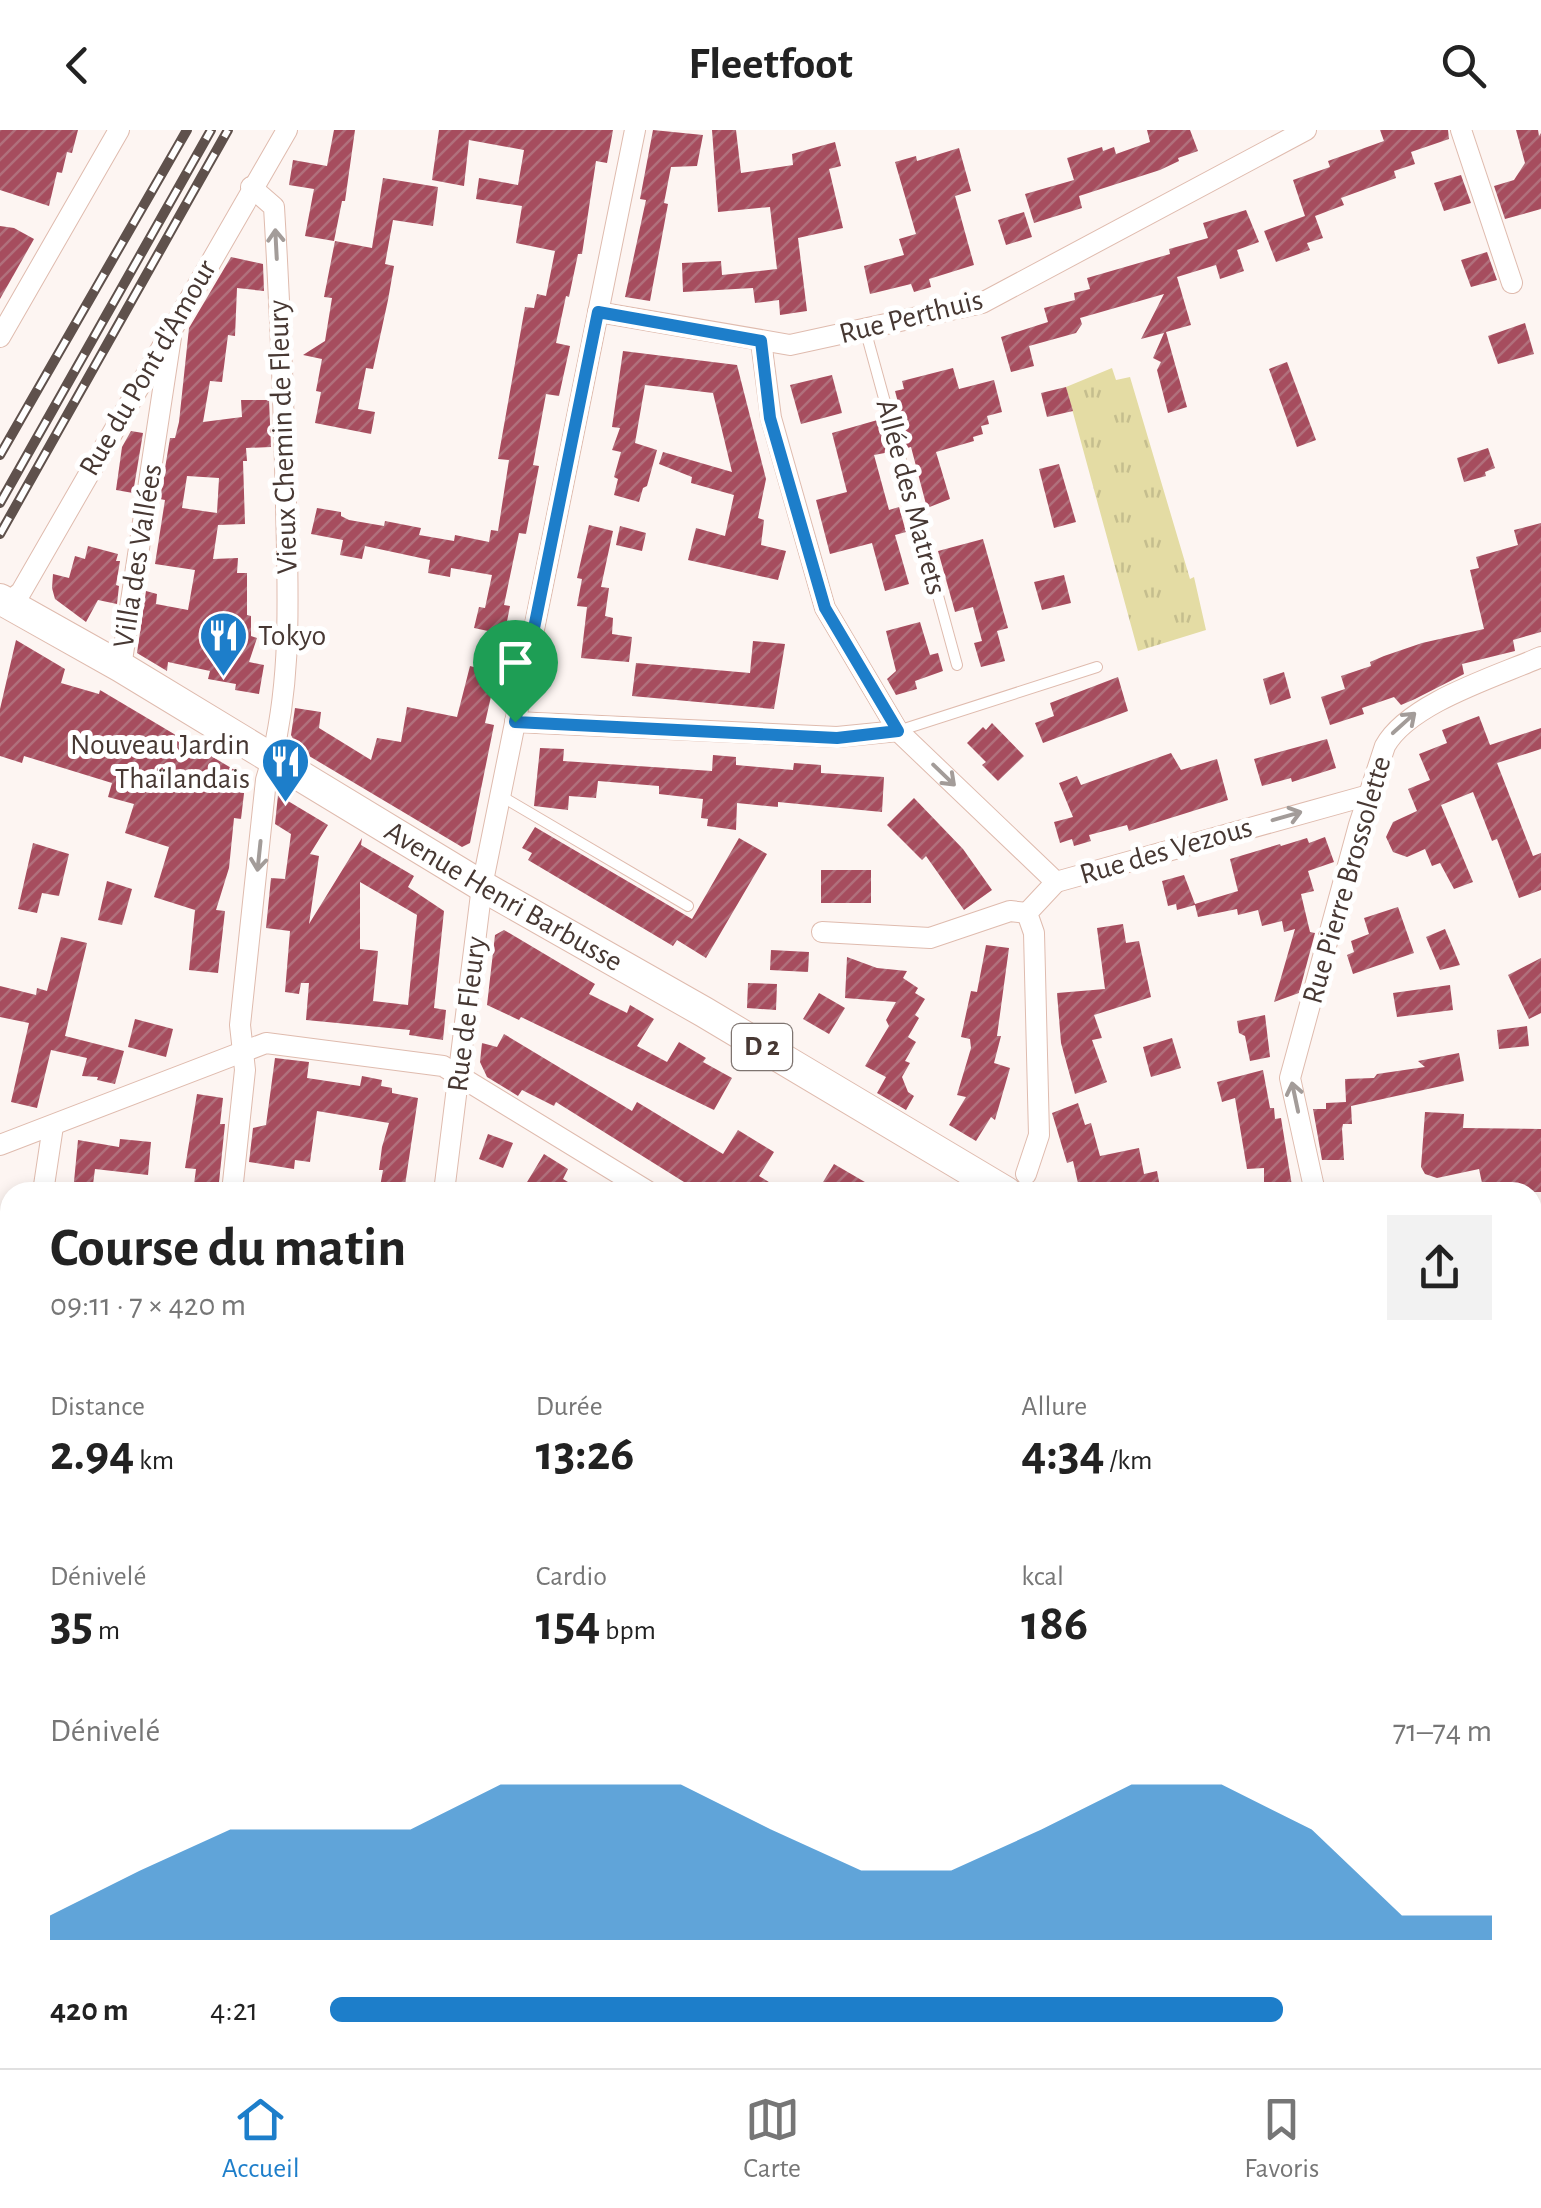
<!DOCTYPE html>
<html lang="fr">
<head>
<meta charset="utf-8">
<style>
  :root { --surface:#fff; --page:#f2f2f2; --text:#222; --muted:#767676; --line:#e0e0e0; --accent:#1d7eca }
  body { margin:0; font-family:"Alegreya Sans",sans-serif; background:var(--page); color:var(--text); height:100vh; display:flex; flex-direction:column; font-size:38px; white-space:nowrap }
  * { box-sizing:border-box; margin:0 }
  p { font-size:32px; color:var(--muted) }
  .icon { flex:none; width:55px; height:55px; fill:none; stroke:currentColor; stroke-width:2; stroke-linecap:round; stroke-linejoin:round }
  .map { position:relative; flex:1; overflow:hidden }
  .side { position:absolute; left:0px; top:1052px; width:1542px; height:888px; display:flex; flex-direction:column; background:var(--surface); border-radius:30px 30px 0 0; box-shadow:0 5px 15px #0003 }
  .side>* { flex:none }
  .pin { position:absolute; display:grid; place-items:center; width:85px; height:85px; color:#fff; margin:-102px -42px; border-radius:50% 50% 50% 0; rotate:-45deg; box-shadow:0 0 10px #0007 }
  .pin .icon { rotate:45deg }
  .round { display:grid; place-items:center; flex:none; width:105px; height:105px; border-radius:0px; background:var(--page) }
  .overview { display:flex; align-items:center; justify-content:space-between; height:170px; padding:0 50px }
  h1 { font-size:55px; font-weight:700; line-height:75px }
  .figures { display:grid; grid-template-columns:repeat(3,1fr); gap:15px; height:170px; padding:10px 50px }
  .figures div { display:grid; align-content:center }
  .figures b { font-size:50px; font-weight:700 }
  .figures small { font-size:28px; font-weight:400 }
  .figures p { font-size:28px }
  .chart { height:280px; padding:20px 50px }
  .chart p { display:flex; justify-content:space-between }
  .chart svg { width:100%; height:180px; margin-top:10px; fill:var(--accent); opacity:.7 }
  ul { padding:0 50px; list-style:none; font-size:32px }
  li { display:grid; grid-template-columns:160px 120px 1fr; align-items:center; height:75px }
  li i { height:25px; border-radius:12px; background:var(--accent) }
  header { display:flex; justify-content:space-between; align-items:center; height:130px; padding:0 50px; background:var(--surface); font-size:45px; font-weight:700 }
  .dock { display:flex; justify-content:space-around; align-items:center; height:140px; border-top:2px solid var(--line); background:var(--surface); font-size:28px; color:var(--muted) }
  .dock a { display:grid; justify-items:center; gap:5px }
  .dock .selected { color:var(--accent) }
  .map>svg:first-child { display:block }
  .grass { fill:url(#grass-tufts) }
  .building { fill:url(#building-hatch); fill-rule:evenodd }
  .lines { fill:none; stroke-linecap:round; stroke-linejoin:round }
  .service-casing { stroke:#dfbbae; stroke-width:12 }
  .minor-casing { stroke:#dfbbae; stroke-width:22 }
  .primary-casing { stroke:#dfbbae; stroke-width:32 }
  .service { stroke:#fff; stroke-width:10 }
  .minor { stroke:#fff; stroke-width:20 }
  .primary { stroke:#fff; stroke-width:30 }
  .rail-casing { stroke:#5f514c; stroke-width:10 }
  .rail { stroke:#fff; stroke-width:6; stroke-dasharray:19; stroke-linecap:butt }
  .oneway { stroke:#a39c99 }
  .route-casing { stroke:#fff; stroke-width:20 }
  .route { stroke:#1d7eca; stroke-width:12 }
  .labels { text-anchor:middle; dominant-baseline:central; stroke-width:10; stroke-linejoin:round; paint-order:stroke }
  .shield { fill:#fff; stroke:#7e7470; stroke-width:2.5 }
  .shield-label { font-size:28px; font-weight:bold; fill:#473833 }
  .street-label { font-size:30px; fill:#473833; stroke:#fff }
  .poi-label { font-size:30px; fill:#473833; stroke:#fff; text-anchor:start }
</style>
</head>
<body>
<header><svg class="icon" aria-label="back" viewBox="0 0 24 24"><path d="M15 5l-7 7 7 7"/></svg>Fleetfoot<svg class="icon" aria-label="search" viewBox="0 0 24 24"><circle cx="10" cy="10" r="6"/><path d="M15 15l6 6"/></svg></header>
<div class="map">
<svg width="1541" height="1938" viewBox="0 0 1541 1938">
  <defs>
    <pattern id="grass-tufts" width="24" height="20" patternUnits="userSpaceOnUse" patternTransform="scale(2.5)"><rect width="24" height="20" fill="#e4dca4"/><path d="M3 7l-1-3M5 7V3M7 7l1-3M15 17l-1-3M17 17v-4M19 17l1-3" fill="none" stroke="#c5be8e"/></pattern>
    <pattern id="building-hatch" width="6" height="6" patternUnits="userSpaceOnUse" patternTransform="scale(2.5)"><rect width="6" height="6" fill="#a64d5e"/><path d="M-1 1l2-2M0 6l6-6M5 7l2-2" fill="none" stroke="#b0707c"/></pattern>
  </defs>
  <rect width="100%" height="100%" fill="#fdf5f2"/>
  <path class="grass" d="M1112,238L1116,250L1130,247L1190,449L1194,447L1206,500L1138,521L1066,257Z"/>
  <g class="building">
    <path d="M0,0H78L72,23L67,22L62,43L57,42L49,76L0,60Z"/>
    <path d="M334,0H355L345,71H342L334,111L305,106L314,59L289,55L293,30L327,36Z"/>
    <path d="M439,0H613L607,33L596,31L582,124H578L569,167L566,166L556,213L570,216L559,266L546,264L533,335L539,336L526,404L519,403L504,475L510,476L502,517L510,518L505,542L497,540L485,593L494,595L470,713L462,717L299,620L291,605L295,578L321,582L319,598L371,630L377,608L401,612L407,577L457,587L470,536L481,539L488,501L474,498L479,477L485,478L492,445L451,438L450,447L428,443L430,430L365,416L362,429L340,425L343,410L311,404L317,378L341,382V386L349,390L384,396L385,391L421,398L419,405L454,411L455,405L489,412L491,400L498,401L509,330L498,329L525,177L534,178L537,164L546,166L555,121L516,113L522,76L476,69L479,48L518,55L524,20L469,10L464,56L432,50Z"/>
    <path d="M653,0L703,5L697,36L671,37L664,73L668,74L650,171L625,167L646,70L640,69Z"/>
    <path d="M712,0H736L741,43L793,35L792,24L835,12L841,36L829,39L843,98L798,108L807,181L780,185L779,170L755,173L753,158L683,162L682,133L721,131L722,145L777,139L770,77L718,82Z"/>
    <path d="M1147,0H1190L1198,21L1178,28L1179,31L1160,40L1079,66L1082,78L1034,93L1025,64L1074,50L1067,28L1102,17L1103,21L1114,17L1116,24L1150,12Z"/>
    <path d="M1380,0H1448L1449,9L1411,22L1415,34L1394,41L1396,48L1341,68L1344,75L1315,86L1323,108L1307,113L1310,120L1276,132L1264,101L1305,86L1293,50L1330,37L1328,31L1384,11Z"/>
    <path d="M1516,0H1538L1539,6L1541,3V79L1505,89L1494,56L1514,50L1525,33Z"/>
    <path d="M959,18L971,61L955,66L974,135L929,149L931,157L914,162L911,154L870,164L864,136L904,125L899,109L916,104L895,32L916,26L917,31Z"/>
    <path d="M1461,45L1471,73L1444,81L1434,53Z"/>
    <path d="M383,48L438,57L433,96L393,90L385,134L394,136L388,170L373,239L366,238L358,279L375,282L371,304L315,293L321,262L316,261L322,229L303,225L325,211L332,168L324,167L335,111L372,118Z"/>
    <path d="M1246,80L1259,112L1237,120L1244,141L1220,149L1216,135L1177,147L1191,195L1166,202L1187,277L1168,283L1157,240L1161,232L1153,228L1164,203L1141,209L1164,164L1080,188L1082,194L1076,203L1029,216L1034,236L1011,242L1001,207L1048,192L1044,178L1075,170L1074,163L1090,159L1087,148L1170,124L1169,119L1208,108L1203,93Z"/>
    <path d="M1024,82L1032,107L1006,115L998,90Z"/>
    <path d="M0,96L14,98L34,109L0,169Z"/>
    <path d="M1487,122L1497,150L1471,157L1461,130Z"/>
    <path d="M231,127L263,134L264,161L237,158L235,206L228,205L222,252L210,251L203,292L242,287L241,270H269L271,317L246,318L247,331H243L245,394L218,395L213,429L238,428L237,443H247V485L251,486V506L257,508L249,532L264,535L259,564L235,560L236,554L208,549L210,541L168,532L167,541L137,523L146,461L157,464L156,474L188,480L195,440L155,434L165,370L160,369L170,308H175L179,292L189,198ZM187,346L219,348L217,383L182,378Z"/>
    <path d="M1525,193L1534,224L1498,234L1488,206Z"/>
    <path d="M623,221L737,235L766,349L758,388L764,390L761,415L786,421L778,450L688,430L696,398L725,406L734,365L691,353L692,347L659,334L663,322L732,342L713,263L645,255L635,313L657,320L647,356L643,358L639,372L614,365L618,349L614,347L621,322L612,320L620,298L612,297Z"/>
    <path d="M1287,232L1316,310L1297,317L1269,239Z"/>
    <path d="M953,238L959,259L994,250L1002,282L987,286L989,294L981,296L983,304L973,307L974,311L936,322L950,369L927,378L911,317L907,318L898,285L901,284L895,261L904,259L902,251Z"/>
    <path d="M832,245L842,283L801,294L790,255Z"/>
    <path d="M1066,257L1073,281L1047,287L1041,263Z"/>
    <path d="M881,289L890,322L874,325L889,380L899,377L906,402L895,405L909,454L885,461L872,413L830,424L816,370L847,362L832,303Z"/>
    <path d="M131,301L143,303L133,363L116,360L122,317Z"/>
    <path d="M1488,318L1495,338L1485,342L1486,346L1464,352L1457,328Z"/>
    <path d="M1059,334L1076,392L1054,398L1039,339Z"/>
    <path d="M1541,393V502L1513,510L1515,521L1462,534L1464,544L1415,569L1401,575L1394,567L1362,578L1364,584L1330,595L1321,567L1345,559L1341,546L1371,536L1370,532L1384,526L1422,513L1484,499L1470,440L1479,438L1476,427L1518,415L1514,400Z"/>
    <path d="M589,395L613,401L601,457L609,458L605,486L613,488L612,504L632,507L629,532L581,528L587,477L577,476L582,449L577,448Z"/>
    <path d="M620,396L646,403L642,421L616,415Z"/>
    <path d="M983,409L1008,498L997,501L1005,531L981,537L974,513L982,511L973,477L955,482L938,421Z"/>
    <path d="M88,416L118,424L116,431H120L116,455L119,456L117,474L98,470L86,492L55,469L52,458L53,444L69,448L75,426L85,429Z"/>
    <path d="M1064,445L1071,473L1042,480L1034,452Z"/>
    <path d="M920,492L930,525L938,523L943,541L915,551L917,559L896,565L887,549L896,541L886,501Z"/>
    <path d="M16,510L65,539L61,553L99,564L100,560L238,642L245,655L241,689L234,688L229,738L216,780L225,781L218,843L189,840L195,780L154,767L169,717L125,703L134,674L108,667L112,653L24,626L22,633L0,626V579Z"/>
    <path d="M753,511L785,514L774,579L632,566L636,533L750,543Z"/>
    <path d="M1284,542L1291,568L1270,575L1263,549Z"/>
    <path d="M1118,547L1128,581L1043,613L1035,593L1054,586L1050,573Z"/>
    <path d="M1479,586L1490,615L1541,598V619L1497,633L1533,726L1541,723V760L1519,768L1497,709L1492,711L1473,662L1441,675L1473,752L1454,759L1440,733L1432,736L1425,719L1407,727L1393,722L1386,707L1393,692L1417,681L1408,659L1430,650L1419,624L1447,613L1442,600Z"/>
    <path d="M992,593L1024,626L998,651L982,635L986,632L967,613L983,597L986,600Z"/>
    <path d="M1327,609L1336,638L1292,652L1291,648L1262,656L1254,629Z"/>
    <path d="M540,618L564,619L563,631L712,641L713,625L736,627V635L793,640L794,633L821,635V643L884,647L882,682L778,672V677L737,673L736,700L707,696L708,689L701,688L703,669L659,664V656L598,651L596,668L569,666L568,680L534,676Z"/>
    <path d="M1171,623L1181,640L1217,629L1228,670L1129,701L1127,695L1089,705L1091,711L1074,716L1072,709L1060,713L1054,692L1073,687L1059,653L1077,646L1081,655Z"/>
    <path d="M278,665L328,695L310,724L319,726L309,794L362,708L361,715L414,746L408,757L444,781L434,878L446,880L443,910L409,905L410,900L306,890L309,853H301L299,864L285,862L290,801L266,798L271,748L285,749L291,704L275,694ZM360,752L417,785L408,875L373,871L378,821L360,819Z"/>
    <path d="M914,668L963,719L992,760L964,780L926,726L922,730L887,695Z"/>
    <path d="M535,697L692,789L739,708L767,724L706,828L677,810L673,816L528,730L532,723L522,718Z"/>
    <path d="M1325,707L1334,732L1308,741L1314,761L1301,764L1310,802L1315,803L1299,863L1274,872L1295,799L1284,802L1282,791L1262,796L1258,780L1238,785L1237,779L1198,787L1195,775L1177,780L1176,774L1168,776L1162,751L1184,745L1195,774L1238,761L1230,729L1280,714L1281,716L1307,708L1309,713Z"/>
    <path d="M33,713L69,724L59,766L42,763L37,783L18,779Z"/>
    <rect x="821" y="740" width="50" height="33"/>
    <path d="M107,751L132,759L122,795L98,790Z"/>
    <path d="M1398,777L1414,823L1353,844L1347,825L1354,822L1351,811L1369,804L1364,788Z"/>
    <path d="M1123,794L1126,813L1139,811L1151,867L1094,885L1102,908L1092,910L1107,952L1075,964L1061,913L1057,863L1105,859L1097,798Z"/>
    <path d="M1445,799L1460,835L1440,840L1426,807Z"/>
    <path d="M504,800L595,854L589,864L627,883L630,875L654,889L637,916L667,932L679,912L706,928L703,932L732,948L714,980L521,887L519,890L487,875L495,805Z"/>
    <path d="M61,807L87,813L65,906L124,921L115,954L97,950L98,947L82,946L87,928L51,920L37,978L11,972L29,893L0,887V856L36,865L37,858L47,861Z"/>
    <path d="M986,815L1009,818L997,906H1001L994,933L1010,938L995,990L991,987L976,1011L949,995L966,967L957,965L971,918L970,909L961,907L971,861L977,862Z"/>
    <path d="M771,820L809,822L808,842L770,840Z"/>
    <path d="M847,827L877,838L907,841L903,848L918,858L915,863L925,869L915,885L919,888L908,907L916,912L905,931L910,933L902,947L908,962L914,966L906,980L877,963L886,947L865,936L889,896L886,890L896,872L845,868Z"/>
    <path d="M1541,828V883L1529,889L1508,845Z"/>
    <path d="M748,853L777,854L776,880L747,878Z"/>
    <path d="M1450,855L1453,880L1397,887L1393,863Z"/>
    <path d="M819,863L845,878L829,904L803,889Z"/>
    <path d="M1265,885L1270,927L1250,931L1245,906L1239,903L1237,891Z"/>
    <path d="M135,889L173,899L166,927L128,917Z"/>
    <path d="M1527,896L1529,916L1499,919L1497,900Z"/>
    <path d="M504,904L632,981L637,972L723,1024L738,1000L774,1022L759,1046L785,1062H700L556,972L554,976L522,960L518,966L487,947L480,932L482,913L497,917Z"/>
    <path d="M1172,908L1181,938L1151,947L1143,917Z"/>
    <path d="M1459,923L1464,951L1351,976L1352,994H1343L1342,999L1344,1030H1322L1313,979H1326V973L1346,972L1345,949L1374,948L1377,944L1425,937L1418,931Z"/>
    <path d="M275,928L309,932L307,948L360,956L362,946L382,950L381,956L392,958V963L418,968L404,1062H379L383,1040H379L382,1017L389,993L317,981L310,1032L295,1030L294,1039L249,1032L253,998L266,995Z"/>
    <path d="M1263,940L1270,978H1274L1275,989L1281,988L1293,1062H1264V1038L1247,1039L1235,968L1222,972L1217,952Z"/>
    <path d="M197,964L223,968L220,994H225L218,1062H193L196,1039L185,1038Z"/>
    <path d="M1078,973L1085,995L1091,993L1100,1026L1139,1018L1144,1044L1157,1041L1161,1062H1080L1073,1031L1067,1033L1052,983Z"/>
    <path d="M1425,982L1464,984L1463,998L1541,999V1062H1484L1479,1039L1437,1048L1425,1044L1421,1037Z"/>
    <path d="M488,1004L513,1013L503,1038L479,1029Z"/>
    <path d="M120,1009L151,1012L148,1045L95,1039L92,1062H73L78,1010L119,1017Z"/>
    <path d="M544,1024L568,1039L563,1049L585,1062H521Z"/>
    <path d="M834,1034L882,1062H817Z"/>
  </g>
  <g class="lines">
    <defs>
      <g id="service">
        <path d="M865,199L957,535"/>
        <path d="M898,601L1097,537"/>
        <path d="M501,666L688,776"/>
        <path d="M482,1938L489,1930"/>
      </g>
      <g id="minor">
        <path d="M1461,0L1512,153"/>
        <path d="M598,182L790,215L982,173L1306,0"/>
        <path d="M0,207L119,0"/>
        <path d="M761,211L771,288L825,478L898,601L1056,752L1369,665"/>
        <path d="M7,473L21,462L287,0"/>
        <path d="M121,537L171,207"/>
        <path d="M515,592L837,607L898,601"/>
        <path d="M822,802L930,808L1010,781L1027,783"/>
        <path d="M0,1015L266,913L443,936L649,1062"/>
        <path d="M1026,1044L1039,1005L1034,803L1027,783L1056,752"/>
        <path d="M43,1062L53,996"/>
        <path d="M232,1062L245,940L240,895L266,650C293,561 288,467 286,376C284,276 280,177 274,77L251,57"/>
        <path d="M444,1062L482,756L635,0"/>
        <path d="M1315,1062L1290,948L1359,695L1385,616C1409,573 1495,547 1541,527"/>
        <path d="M1532,1211L1541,1212"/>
        <path d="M0,1484L10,1490"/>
        <path d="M1532,1674L1541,1687"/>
        <path d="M1532,1802L1541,1797"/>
        <path d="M0,1817L10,1819"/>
        <path d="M409,1930L423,1938"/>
        <path d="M830,1930L835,1938"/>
        <path d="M1073,1930L1080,1938"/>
        <path d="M1447,1930L1453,1938"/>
        <path d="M175,1938L178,1930"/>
        <path d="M1336,1938L1345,1930"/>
      </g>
      <g id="primary">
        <path id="s1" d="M0,469L121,537L482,756L704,882L1006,1062"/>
        <path d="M1532,1379L1541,1384"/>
      </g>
    </defs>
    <use href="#service" class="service-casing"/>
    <use href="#minor" class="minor-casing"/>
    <use href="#primary" class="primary-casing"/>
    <use href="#service" class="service"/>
    <use href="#minor" class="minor"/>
    <use href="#primary" class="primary"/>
    <defs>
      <g id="rail">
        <path d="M0,325L187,0"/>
        <path d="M0,373L211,0"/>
        <path d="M0,404L228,0"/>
      </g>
    </defs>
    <use href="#rail" class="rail-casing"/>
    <use href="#rail" class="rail"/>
  </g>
  <defs><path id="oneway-shaft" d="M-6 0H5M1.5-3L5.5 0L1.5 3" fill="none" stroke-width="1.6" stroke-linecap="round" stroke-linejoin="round" transform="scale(2.5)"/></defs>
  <g class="oneway">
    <use href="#oneway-shaft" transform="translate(276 114) rotate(-93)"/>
    <use href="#oneway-shaft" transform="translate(1404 593) rotate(-42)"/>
    <use href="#oneway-shaft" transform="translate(944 645) rotate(44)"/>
    <use href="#oneway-shaft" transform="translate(1287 686) rotate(-16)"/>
    <use href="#oneway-shaft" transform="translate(259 726) rotate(96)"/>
    <use href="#oneway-shaft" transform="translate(1295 967) rotate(-102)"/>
  </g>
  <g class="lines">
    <defs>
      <path id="route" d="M598,182L761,211L770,288L825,478L898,601L837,608L515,592Z"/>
    </defs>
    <use href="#route" class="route-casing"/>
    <use href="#route" class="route"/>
  </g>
  <defs>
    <symbol id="restaurant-pin" viewBox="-11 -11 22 30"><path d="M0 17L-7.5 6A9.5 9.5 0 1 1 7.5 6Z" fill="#1d7eca" stroke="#fff"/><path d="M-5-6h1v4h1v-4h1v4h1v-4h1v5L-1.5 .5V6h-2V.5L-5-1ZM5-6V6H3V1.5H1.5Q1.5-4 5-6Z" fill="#fff"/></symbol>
  </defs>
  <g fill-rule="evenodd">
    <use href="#restaurant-pin" x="196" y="478" width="55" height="75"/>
    <use href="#restaurant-pin" x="258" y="604" width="55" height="75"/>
  </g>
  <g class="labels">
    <rect class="shield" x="732" y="894" width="60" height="46" rx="8"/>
    <g class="shield-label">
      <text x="762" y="917">D 2</text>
    </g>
    <g class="street-label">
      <text transform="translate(911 187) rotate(-14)">Rue Perthuis</text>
      <text transform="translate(148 238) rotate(-60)">Rue du Pont d'Amour</text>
      <text transform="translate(283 307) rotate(-92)">Vieux Chemin de Fleury</text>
      <text transform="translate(911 367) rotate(75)">Allée des Matrets</text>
      <text transform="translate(138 426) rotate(-81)">Villa des Vallées</text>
      <text transform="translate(1166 721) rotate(-16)">Rue des Vezous</text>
      <text transform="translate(1347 750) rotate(-74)">Rue Pierre Brossolette</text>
      <text stroke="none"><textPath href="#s1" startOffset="585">Avenue Henri Barbusse</textPath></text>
      <text transform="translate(467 884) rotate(-83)">Rue de Fleury</text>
    </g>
    <g class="poi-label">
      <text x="258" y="506">Tokyo</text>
      <text x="250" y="615" text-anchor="end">Nouveau Jardin<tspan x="250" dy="34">Thaïlandais</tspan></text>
    </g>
  </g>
</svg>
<div class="pin" style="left:515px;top:592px;background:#1e9e55"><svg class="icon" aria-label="arrive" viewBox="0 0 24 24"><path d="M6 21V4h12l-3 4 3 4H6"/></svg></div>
<section class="side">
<div class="overview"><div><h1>Course du matin</h1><p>09:11 · 7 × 420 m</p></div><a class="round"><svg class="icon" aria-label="share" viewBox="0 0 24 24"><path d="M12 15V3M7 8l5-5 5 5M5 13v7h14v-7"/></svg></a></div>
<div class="figures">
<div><p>Distance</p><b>2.94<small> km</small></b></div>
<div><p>Durée</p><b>13:26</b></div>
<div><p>Allure</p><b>4:34<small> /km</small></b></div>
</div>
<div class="figures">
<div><p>Dénivelé</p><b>35<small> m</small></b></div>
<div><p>Cardio</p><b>154<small> bpm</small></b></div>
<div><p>kcal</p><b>186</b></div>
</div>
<div class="chart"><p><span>Dénivelé</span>71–74 m</p>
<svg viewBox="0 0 160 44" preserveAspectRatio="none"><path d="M0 44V38L10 27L20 17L30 17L40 17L50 6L60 6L70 6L80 17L90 27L100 27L110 17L120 6L130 6L140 17L150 38L160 38V44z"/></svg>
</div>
<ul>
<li><b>420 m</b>4:21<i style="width:82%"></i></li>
</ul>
</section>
</div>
<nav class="dock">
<a class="selected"><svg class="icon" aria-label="home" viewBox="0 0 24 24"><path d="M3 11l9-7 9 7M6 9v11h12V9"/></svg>Accueil</a>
<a><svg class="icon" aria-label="map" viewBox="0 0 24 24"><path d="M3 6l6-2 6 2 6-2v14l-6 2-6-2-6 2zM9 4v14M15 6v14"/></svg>Carte</a>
<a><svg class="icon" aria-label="saved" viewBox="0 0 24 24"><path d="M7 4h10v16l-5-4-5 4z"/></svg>Favoris</a>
</nav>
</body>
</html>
